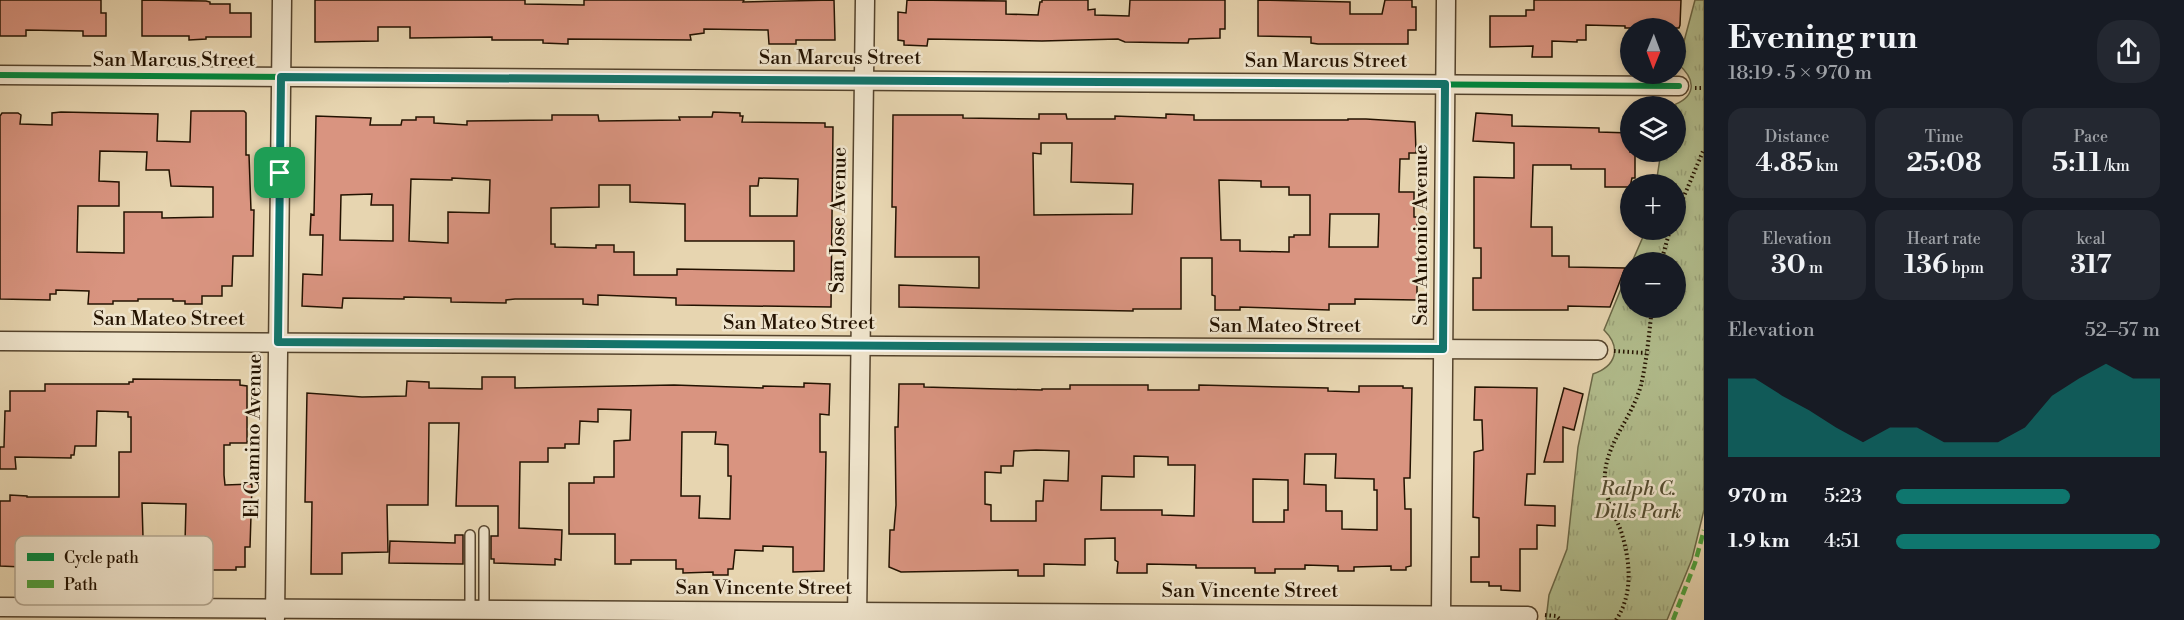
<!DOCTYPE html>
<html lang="en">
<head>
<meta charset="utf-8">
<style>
  :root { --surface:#171b24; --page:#242831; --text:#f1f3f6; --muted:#9ea1a6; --accent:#0f766e }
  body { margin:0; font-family:"Libre Bodoni",serif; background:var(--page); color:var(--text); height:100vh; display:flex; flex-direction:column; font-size:22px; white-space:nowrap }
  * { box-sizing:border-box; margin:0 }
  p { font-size:20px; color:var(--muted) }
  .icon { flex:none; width:33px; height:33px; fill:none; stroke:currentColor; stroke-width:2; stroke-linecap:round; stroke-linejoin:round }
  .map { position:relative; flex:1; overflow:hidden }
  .drawer { display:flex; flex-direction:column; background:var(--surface); width:480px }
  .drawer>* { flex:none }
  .needle { width:39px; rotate:181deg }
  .controls { position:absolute; left:1620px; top:18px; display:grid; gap:12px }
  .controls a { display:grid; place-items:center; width:66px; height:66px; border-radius:50%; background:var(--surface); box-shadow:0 3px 9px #0003; font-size:30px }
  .pin { position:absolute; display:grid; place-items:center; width:51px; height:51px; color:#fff; margin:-26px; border-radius:12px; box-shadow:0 3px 9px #0006 }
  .round { display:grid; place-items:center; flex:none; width:63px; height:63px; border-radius:24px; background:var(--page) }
  .headline { display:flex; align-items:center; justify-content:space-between; height:102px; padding:0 24px }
  h1 { font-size:33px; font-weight:800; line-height:45px }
  .metrics { display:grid; grid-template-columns:repeat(3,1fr); gap:9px; height:102px; padding:6px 24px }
  .metrics div { display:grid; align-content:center; border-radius:15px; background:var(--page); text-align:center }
  .metrics b { font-size:26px; font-weight:800 }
  .metrics small { font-size:16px; font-weight:400 }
  .metrics p { font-size:16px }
  .chart { height:168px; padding:12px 24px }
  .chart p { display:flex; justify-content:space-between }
  .chart svg { width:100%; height:108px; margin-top:6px; fill:var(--accent); opacity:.7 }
  ul { padding:0 24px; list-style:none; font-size:20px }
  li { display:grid; grid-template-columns:96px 72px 1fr; align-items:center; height:45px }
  li i { height:15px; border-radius:8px; background:var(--accent) }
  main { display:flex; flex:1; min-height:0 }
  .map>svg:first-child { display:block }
  .park { fill:url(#park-tufts); stroke:#6a6847; stroke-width:1.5 }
  .building { fill:#d99480; stroke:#231200; stroke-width:1.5; fill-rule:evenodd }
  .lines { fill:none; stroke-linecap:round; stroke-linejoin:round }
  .service-casing { stroke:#54432c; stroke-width:12 }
  .minor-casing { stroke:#54432c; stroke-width:21 }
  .path { stroke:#231200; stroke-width:4; stroke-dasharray:1.5 3; stroke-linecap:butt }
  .service { stroke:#efe4cc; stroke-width:9 }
  .minor { stroke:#efe4cc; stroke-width:18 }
  .quiet { stroke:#50a03c; stroke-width:4.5; stroke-dasharray:9 4.5; stroke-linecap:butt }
  .cycleway-casing { stroke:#efe4cc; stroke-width:10 }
  .cycleway { stroke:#00873e; stroke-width:6 }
  .route-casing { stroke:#fff; stroke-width:12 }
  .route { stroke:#0f766e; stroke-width:8 }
  .labels { text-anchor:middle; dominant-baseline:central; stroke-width:5; stroke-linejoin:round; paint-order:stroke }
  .street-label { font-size:20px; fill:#231200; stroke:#efe4cc }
  .park-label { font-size:20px; font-style:italic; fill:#554e32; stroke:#efe4cc }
  .key { fill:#efe4cc; stroke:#b2a58f; stroke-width:1.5 }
  .key-label { font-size:16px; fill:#231200 }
</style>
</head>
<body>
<main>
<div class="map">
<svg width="1704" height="620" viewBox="0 0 1704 620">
  <defs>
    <pattern id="park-tufts" width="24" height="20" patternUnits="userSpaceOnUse" patternTransform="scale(1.5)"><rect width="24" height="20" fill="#b2be8e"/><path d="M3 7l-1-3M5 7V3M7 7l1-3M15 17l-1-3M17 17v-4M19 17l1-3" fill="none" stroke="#99a279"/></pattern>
  </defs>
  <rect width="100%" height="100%" fill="#e7d5b0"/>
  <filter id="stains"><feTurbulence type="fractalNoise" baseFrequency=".00333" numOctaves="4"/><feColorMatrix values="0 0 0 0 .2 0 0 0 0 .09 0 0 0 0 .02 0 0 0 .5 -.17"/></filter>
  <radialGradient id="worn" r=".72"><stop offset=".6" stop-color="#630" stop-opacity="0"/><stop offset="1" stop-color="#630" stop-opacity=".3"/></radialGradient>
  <path class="park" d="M1695,0H1704V510L1692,559L1667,620H1546L1549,595L1567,549L1578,447L1593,374C1616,366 1622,348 1604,330L1630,267V308H1676V262H1632L1646,230H1676V184H1656L1661,152H1676V106H1671C1695,98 1698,81 1678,64Z"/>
  <g class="building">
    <path d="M0,0H101V13H106V36H83V31L26,30V36H0Z"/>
    <path d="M142,0L206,1L210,2V4H230V13H251V37H206V39L189,40V36H142Z"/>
    <path d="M315,0H525V4L584,5V0H744L743,2L834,0L835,40H796V44H769L768,30L704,29V33L690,35L691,40L568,39V44L543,43V40H492V37L410,38V27H378V41L315,42Z"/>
    <path d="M907,0L1006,1V14L1038,15L1040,2H1042V0H1088V10L1095,9V15L1129,16L1130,0H1225V29H1220V38L1189,39L1188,43L1125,42L1118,39L1042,41L928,39L927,46L904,45V41L898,40V12L906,13Z"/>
    <path d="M1258,0L1350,2V14H1382L1385,0H1412V7H1416V30H1408V44H1318L1311,43V37L1258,36Z"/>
    <path d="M1534,0H1681L1680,25L1679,28H1625V26L1586,25V40H1577V42L1552,41V57H1532L1533,46L1490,47V16H1526V10H1534Z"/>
    <path d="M191,111H244L246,113V155H249L251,210H254L253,256H233L232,286H222V296H202V304H185V301H173V299H138V301H113V304H88L89,291L56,290V294H50V300L0,299V116L2,113H18L21,115L20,124L52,125V113L61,112L158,114L157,141L190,142ZM100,151L147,152L146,170H169L171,186L213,187V217L162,218V212H124V253L77,252L78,206H119V182L99,181Z"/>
    <path d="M713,112L740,113V116H743L742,122L825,123V127H833L831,307L676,305V298L598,295V305L583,304V299H515L506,300V303L451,302V298L404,297V299L343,298L342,308L302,306L303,274L322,275L323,235H310L311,214L314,215L316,116L371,118L370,125H401L402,120H416V117H434V123L467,125V121L552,120V115H598L599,121L680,120L679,117H712ZM452,178L490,180L489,213L448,212V243L409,241L411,179L452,180ZM759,178L798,179L797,216H750V186H758ZM599,185H630V202L685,204V241H794V271L677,269V275H634V252H614V245H596V248L555,247V244H551V208L599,207ZM372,194L371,205H393V241L340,240L341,195Z"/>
    <path d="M1476,113L1512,115V126L1599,128V132L1630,133V152H1635V178H1632L1630,187H1605V169H1571V165H1533L1531,227H1552V256H1569V267L1625,268L1610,307L1568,306V310H1473V278H1481V248H1474V177L1514,178V143L1473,141Z"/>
    <path d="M1039,114H1066L1067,119H1115V116L1166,118V114L1194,115V120H1348V119H1366L1415,122L1416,153H1409V159H1400L1399,192H1414V217H1417V300L1355,299V304H1329V310L1240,307V310H1215V296L1212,295V258H1181V309H1133V311L899,307V285L979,288V257H895L896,207H892L893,115H963V118L1039,119ZM1041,143H1072L1071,182L1133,184L1132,214L1034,215L1033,153L1041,154ZM1219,180L1261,181V187H1289V195H1310V235H1294V237H1289V252L1240,251V240H1221ZM1330,214H1379L1378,247H1329Z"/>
    <path d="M482,377H515V388L674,385L763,388V386L804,387V383L830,384L829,415L820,414V452H826L824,571L793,572V547L763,546V551L735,550L733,569H728V575H713V572L683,573V569H676V560H631V564H615V534H569V483H594V477H614V441L630,440L631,410L598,409V422L580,421L579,444H565V448H548V462H520L519,528L562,530L561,560L555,559V565L494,563V559H491V536H498V506H456L459,423H429L428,505H387L388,552L342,553V574H311L312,502H305L307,393L362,397L406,396L407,381L429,382V388L482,389ZM682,432H716L715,444L728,445V476H731L730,519L699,518L700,496H681Z"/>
    <path d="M133,379L240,380V385L247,386V443H230V445H224V475L225,485L252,484L250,547H245V567H236V570H200V573L174,572L130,570V567L58,565V564H54V560H22V567L0,566V501H10V495L27,496V497H119V452H131V417H128V412L97,411L96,446H75L74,455H71V458L15,457L16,469H0V447H4L5,411H10V391H45V384H129V382H133ZM142,503L186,504L185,543L155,542V537H143Z"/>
    <path d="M899,384H924V387L1042,390V389H1070V385H1148V390H1199V385L1328,388V391L1359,392V386H1403V388H1412L1410,478H1404L1405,509H1411V566L1406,567V570H1391V566L1354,567V571H1338V566L1305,565V569H1275V573H1255V568H1196V565L1147,564V573H1117L1118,562L1115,560V538L1085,539V565L1044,564V576H1018V570L901,572L889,567L890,530H894L896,505L895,427H898ZM1036,450L1069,451L1068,481L1044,480L1043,501H1036V521H991V505L985,504V472L1001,473V466H1013L1014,451ZM1305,454H1336L1335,478L1374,479V490H1377V530L1342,529V511H1326V485L1304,484ZM1134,456L1168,457V465H1195L1194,516L1162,515V510H1101L1102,476L1134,477ZM1253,479L1288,480V510H1284V522H1253Z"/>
    <path d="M1475,387L1537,388L1535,474H1527L1525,505L1555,506V526L1537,525V549H1520V591L1501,590V586H1489V582H1471V557H1479V518L1473,517L1474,452L1483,450L1482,420H1474Z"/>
    <path d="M1564,388L1583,394L1574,430L1563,427V462H1544Z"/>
    <path d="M455,535H463V564L389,563L390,541L455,543Z"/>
  </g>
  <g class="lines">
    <defs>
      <g id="service">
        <path d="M470,535V609"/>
        <path d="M484,609V531"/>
      </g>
      <g id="minor">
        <path d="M0,75L1679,86"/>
        <path d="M0,341L1598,350"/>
        <path d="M0,607L1528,616"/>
        <path d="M1441,615L1446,0"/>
        <path d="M275,618L282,0"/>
        <path d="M857,620L865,0"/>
      </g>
    </defs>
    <use href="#service" class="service-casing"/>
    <use href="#minor" class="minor-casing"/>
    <g class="path">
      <path d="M1695,88H1704"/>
      <path d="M1676,215L1704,149"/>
      <path d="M1661,262L1670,230"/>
      <path d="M1614,351L1646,353"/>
      <path d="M1545,615L1556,616L1561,620"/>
      <path d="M1616,620C1634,593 1630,560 1621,531C1614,513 1603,495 1605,474C1607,442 1633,416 1641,385C1647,360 1649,333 1652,308"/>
    </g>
    <use href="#service" class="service"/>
    <use href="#minor" class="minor"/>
    <path class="quiet" d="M1673,620L1695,563L1704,530"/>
    <defs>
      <path id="cycleway" d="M0,75L1679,86"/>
    </defs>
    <use href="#cycleway" class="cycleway-casing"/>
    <use href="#cycleway" class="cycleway"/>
  </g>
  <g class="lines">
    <defs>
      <path id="route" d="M281,77L1445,84L1443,349L278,342Z"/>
    </defs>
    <use href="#route" class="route-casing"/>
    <use href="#route" class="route"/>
  </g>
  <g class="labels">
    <g class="street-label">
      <text x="840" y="58">San Marcus Street</text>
      <text x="174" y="60">San Marcus Street</text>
      <text x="1326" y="61">San Marcus Street</text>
      <text transform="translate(839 220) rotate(-89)">San Jose Avenue</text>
      <text transform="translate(1421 235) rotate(-90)">San Antonio Avenue</text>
      <text x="169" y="319">San Mateo Street</text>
      <text x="799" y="323">San Mateo Street</text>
      <text x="1285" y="326">San Mateo Street</text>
      <text transform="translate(254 436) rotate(-89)">El Camino Avenue</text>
      <text x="764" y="588">San Vincente Street</text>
      <text x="1250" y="591">San Vincente Street</text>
    </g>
    <g class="park-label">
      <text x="1638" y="489">Ralph C.<tspan x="1638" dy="23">Dills Park</tspan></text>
    </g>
  </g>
  <rect x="15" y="536" width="198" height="69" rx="9" class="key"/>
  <rect x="27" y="553" width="27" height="8" fill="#00873e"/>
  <rect x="27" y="580" width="27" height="8" fill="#50a03c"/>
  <g class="key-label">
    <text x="64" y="563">Cycle path</text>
    <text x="64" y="590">Path</text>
  </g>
  <rect width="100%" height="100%" filter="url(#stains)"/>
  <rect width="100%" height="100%" fill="url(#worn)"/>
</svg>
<div class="controls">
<a><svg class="needle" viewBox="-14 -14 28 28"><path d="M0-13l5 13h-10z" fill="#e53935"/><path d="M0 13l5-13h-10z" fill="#9ea1a6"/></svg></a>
<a><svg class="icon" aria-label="layers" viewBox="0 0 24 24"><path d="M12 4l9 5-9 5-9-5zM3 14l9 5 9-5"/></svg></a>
<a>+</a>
<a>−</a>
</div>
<div class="pin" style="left:280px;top:173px;background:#1e9e55"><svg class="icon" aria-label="arrive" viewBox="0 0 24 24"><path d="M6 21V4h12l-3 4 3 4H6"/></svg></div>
</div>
<section class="drawer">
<div class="headline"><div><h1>Evening run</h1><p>18:19 · 5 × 970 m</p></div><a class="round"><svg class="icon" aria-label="share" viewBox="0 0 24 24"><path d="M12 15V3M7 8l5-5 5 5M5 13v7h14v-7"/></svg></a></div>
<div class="metrics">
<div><p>Distance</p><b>4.85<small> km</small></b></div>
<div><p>Time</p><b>25:08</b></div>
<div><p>Pace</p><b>5:11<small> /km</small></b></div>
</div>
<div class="metrics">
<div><p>Elevation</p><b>30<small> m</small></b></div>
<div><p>Heart rate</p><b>136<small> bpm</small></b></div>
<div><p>kcal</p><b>317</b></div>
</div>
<div class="chart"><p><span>Elevation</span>52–57 m</p>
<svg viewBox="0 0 160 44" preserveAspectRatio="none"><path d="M0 44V12L10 12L20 19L30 25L40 32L50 38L60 32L70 32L80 38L90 38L100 38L110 32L120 19L130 12L140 6L150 12L160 12V44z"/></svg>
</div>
<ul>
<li><b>970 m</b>5:23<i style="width:66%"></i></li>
<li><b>1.9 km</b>4:51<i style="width:100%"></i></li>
</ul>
</section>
</main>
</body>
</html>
